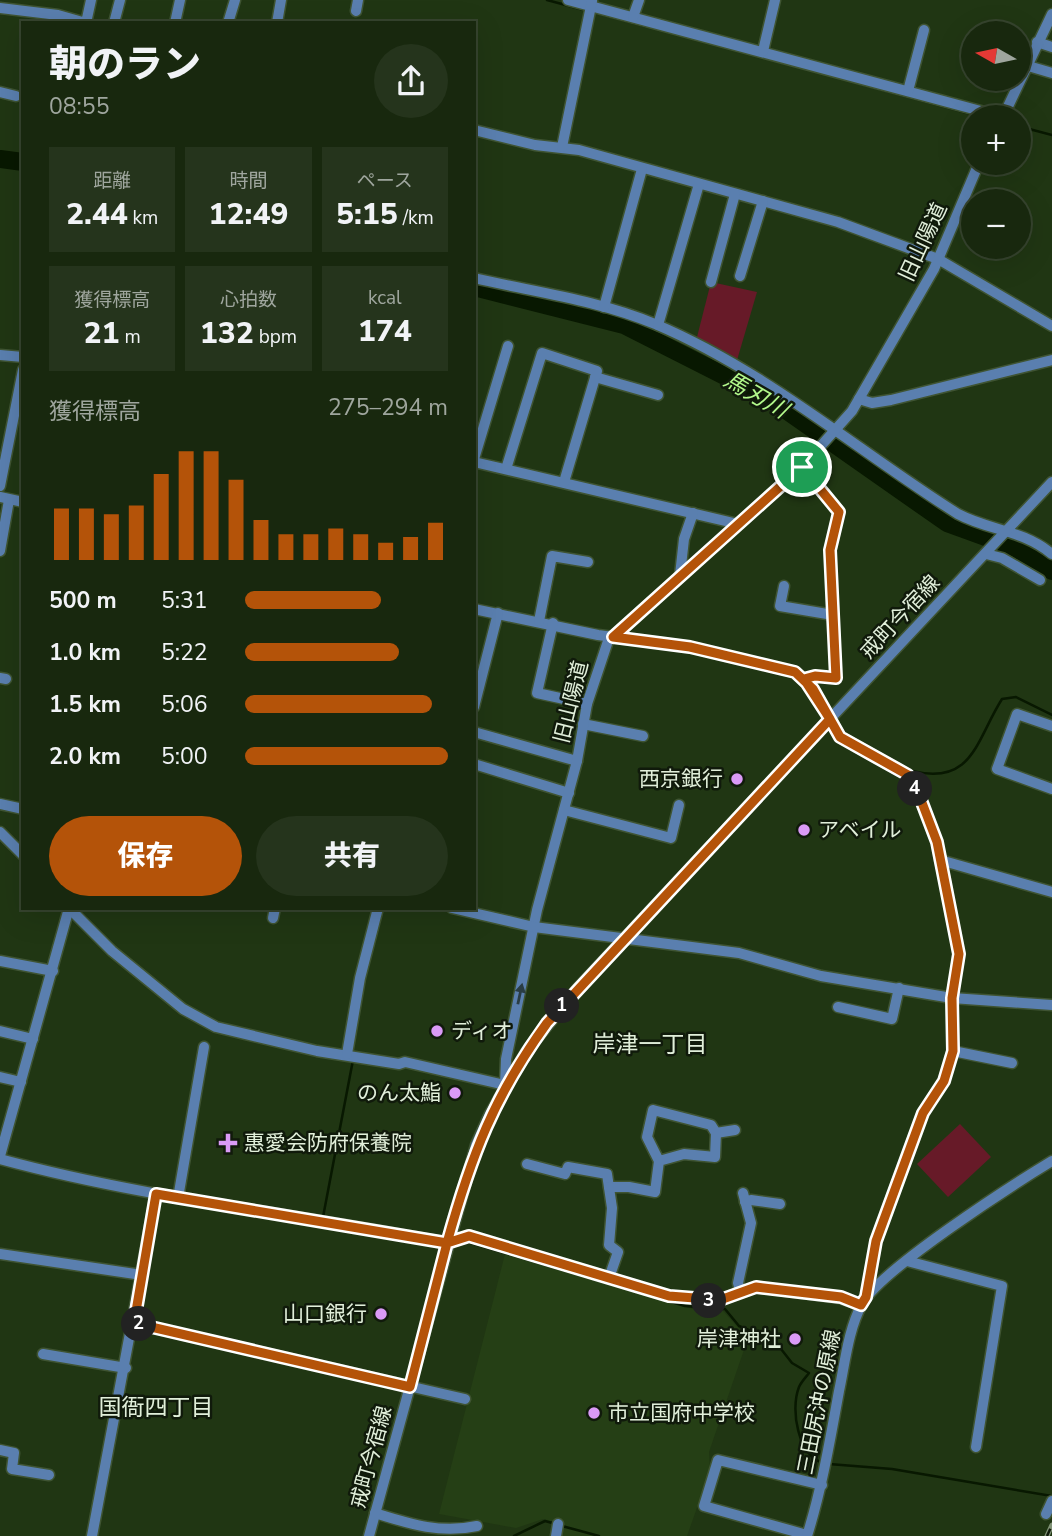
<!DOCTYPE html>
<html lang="ja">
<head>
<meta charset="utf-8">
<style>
  :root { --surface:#18280e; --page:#25341c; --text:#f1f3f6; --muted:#9fa69e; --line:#36442e; --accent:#b45309 }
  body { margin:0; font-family:"Nunito Sans","Noto Sans JP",sans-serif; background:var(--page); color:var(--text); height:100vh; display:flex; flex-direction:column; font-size:26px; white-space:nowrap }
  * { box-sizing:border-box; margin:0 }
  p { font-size:23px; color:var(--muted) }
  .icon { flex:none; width:38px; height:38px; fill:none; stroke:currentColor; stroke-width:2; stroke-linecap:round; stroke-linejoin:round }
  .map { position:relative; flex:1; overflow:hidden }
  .sheet { position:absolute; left:21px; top:21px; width:455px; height:889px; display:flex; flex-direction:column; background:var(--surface); border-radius:0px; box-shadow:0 7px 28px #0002,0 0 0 2px var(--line) }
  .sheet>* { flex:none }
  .needle { width:46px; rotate:279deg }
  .fabs { position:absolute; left:961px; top:21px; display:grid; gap:14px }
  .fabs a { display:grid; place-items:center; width:70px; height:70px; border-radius:50%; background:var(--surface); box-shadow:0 7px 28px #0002,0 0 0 2px var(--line); font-size:35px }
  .pin { position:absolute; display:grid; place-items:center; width:60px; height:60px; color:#fff; margin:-30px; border:4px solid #fff; border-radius:50%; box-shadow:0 2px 7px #0007 }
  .km { position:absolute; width:35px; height:35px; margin:-18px; border-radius:50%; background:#222; color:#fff; font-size:19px; line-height:35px; text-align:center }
  .round { display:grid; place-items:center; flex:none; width:74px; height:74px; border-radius:37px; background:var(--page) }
  .overview { display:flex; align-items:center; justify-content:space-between; height:119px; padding:0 28px }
  h1 { font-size:38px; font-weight:800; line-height:52px }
  .metrics { display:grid; grid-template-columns:repeat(3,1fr); gap:10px; height:119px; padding:7px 28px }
  .metrics div { display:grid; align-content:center; border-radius:0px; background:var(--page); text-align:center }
  .metrics b { font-size:30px; font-weight:800 }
  .metrics small { font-size:19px; font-weight:400 }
  .metrics p { font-size:19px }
  .chart { height:196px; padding:14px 28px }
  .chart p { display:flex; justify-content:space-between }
  .chart svg { width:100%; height:126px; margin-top:7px; stroke:var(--accent); stroke-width:6 }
  .cta { display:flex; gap:14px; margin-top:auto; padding:14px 28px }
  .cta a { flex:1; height:80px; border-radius:42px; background:var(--accent); color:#fff; font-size:28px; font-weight:800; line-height:80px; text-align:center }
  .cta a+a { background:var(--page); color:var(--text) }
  ul { padding:0 28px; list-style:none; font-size:23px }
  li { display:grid; grid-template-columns:112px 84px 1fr; align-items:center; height:52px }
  li i { height:18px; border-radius:9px; background:var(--accent) }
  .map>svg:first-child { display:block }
  .built { fill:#253f15 }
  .green { fill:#671a28 }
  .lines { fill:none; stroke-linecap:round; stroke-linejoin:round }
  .stream { stroke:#081801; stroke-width:2.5 }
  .river { stroke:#081801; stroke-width:18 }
  .minor-casing { stroke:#3f5433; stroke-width:13 }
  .minor { stroke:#5a7faf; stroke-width:10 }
  .rail-casing { stroke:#809276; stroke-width:5 }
  .rail { stroke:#101a0b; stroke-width:2.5; stroke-dasharray:8; stroke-linecap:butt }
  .oneway { fill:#2a3d44 }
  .route-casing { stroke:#fff; stroke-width:14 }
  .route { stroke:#b45309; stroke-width:9 }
  .poi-dot { fill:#da9af6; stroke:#101a0b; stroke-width:2.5 }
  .labels { text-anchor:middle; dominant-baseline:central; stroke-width:5; stroke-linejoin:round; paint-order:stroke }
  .street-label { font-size:21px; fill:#e1efda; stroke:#101a0b }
  .poi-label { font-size:21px; fill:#e1efda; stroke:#101a0b; text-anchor:end }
  .water-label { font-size:23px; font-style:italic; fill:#b3f98b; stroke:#101a0b }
  .neighbourhood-label { font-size:23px; fill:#e1efda; stroke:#101a0b }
</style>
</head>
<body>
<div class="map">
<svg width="1052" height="1536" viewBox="0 0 1052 1536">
  <rect width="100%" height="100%" fill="#203613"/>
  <path class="built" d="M505,1254L693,1309L723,1311L742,1332L755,1339L745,1347L736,1373L709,1452L710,1471L687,1536H557L560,1523L543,1519L516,1528L439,1514Z"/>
  <g class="green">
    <path d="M711,282L757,292L735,367L695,345Z"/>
    <path d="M960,1124L991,1157L948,1197L917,1164Z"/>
  </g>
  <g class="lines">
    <g class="stream">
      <path d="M547,0L588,11"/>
      <path d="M594,12L645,26"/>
      <path d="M858,83L982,117"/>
      <path d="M1018,126L1052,135"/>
      <path d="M912,771C973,786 976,740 1002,699L1016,697L1052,715"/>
      <path d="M0,827L15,841"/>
      <path d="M76,908L86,918"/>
      <path d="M192,1019L208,1027"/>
      <path d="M323,1217L353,1060"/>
      <path d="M464,1241L685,1306L725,1309L739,1326L774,1340L792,1363L809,1373C806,1377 801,1382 799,1387C790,1410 798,1455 823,1463"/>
      <path d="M829,1464L892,1469L1052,1496"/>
      <path d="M562,1526L599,1536"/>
      <path d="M514,1536L545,1521L556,1524"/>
    </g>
    <g class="river">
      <path d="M0,159L23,162"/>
      <path d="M474,287L624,325L770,399L947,523L1016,548L1052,571"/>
    </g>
    <defs>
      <g id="minor">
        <path d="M568,0L1003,117"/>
        <path d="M0,8L58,15L86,23L91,0"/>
        <path d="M356,11L358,0"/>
        <path d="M633,17L639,0"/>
        <path d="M114,23L120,0"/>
        <path d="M175,23L180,0"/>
        <path d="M228,23L235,0"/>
        <path d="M277,23L281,0"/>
        <path d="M1037,42L1052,47"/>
        <path d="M763,51L775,0"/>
        <path d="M1018,63L1052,73"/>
        <path d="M908,91L924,30"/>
        <path d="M0,92L16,96"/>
        <path d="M1003,117L1052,14"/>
        <path d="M474,130L535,145L579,150L838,222L938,259L1052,326"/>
        <path d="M562,147L592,1"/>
        <path d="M740,276L763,201"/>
        <path d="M474,278C534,292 598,300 655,324C766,371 858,451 958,514C990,531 1021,529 1052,554"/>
        <path d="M711,282L735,194"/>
        <path d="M604,307L642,169"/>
        <path d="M658,325L699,184"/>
        <path d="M0,355L23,357"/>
        <path d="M595,377L658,395"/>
        <path d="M859,399L872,403L891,400L1052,360"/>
        <path d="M474,459L508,346"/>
        <path d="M474,462L738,524"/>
        <path d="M802,467L839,512L830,550L836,678L815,676L804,679"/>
        <path d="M506,469L542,353L597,371L564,482"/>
        <path d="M0,486L23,370"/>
        <path d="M0,497L23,502"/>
        <path d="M0,551L9,500"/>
        <path d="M986,554L1002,558L1040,580"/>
        <path d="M680,575L684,539L693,513"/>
        <path d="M784,586L780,606L833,615"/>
        <path d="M474,609L598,635L690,647L795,672L813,689L840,737L908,775L921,800L937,842L959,954L952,998L953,1051L944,1081L923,1113L876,1241L866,1297"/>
        <path d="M539,621L552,556L588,562"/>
        <path d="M553,623L537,693L587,704"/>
        <path d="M0,678L6,679"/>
        <path d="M474,707L498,613"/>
        <path d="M583,724L643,736"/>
        <path d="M1052,726L1017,714L997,769L1052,789"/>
        <path d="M474,732L577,761"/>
        <path d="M474,764L569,793"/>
        <path d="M0,804L23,809"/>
        <path d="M564,810L671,838L679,805"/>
        <path d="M0,832L23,855"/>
        <path d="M940,860L1052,892"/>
        <path d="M69,908L112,951L183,1009L216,1027L317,1051L399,1064L405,1062L505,1085L506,1059L537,910L577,761L587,704L608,641L802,467L852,411L934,269L979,163"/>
        <path d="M452,908L534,927L739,953L821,976L952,998L1052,1005"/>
        <path d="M273,918L275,908"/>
        <path d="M0,961L53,971"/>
        <path d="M838,1007L892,1019L899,988"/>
        <path d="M0,1031L33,1039"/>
        <path d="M953,1051L1012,1063"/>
        <path d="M347,1054L360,978L378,908"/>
        <path d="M0,1077L21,1082"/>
        <path d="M716,1133L735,1130"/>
        <path d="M0,1156L69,908"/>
        <path d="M0,1159C147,1199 298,1214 447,1243L469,1236L669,1296L720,1300L756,1287L840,1298L861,1305"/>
        <path d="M527,1164L565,1174L568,1167L607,1174L612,1208L609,1245L618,1252L609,1278"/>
        <path d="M609,1187H629L655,1192L659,1161L647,1137L653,1110L711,1125L716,1133L715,1157L684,1154L659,1161"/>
        <path d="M178,1198L204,1047"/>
        <path d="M745,1202L751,1200L780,1204"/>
        <path d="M0,1254L142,1275"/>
        <path d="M907,1261L1002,1286L976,1447"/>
        <path d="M740,1290L738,1283L751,1223L743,1193"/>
        <path d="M133,1323L465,1399"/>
        <path d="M43,1354L126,1368"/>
        <path d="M0,1450L14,1453L12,1469L49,1475"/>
        <path d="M375,1513C410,1524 440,1534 477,1526"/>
        <path d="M1046,1514L1052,1501"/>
        <path d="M807,1535L704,1506L718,1460L822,1485"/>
        <path d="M92,1536L156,1194"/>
        <path d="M369,1536L476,1145L490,1114L526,1052L577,989L1052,482"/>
        <path d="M556,1536L558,1524"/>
        <path d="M807,1536C822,1488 830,1440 839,1391C845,1363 848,1330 862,1304C880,1270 1014,1184 1052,1161"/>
      </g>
    </defs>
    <use href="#minor" class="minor-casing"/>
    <use href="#minor" class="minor"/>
    <defs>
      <path id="rail" d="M1047,1536L1052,1525"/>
    </defs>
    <use href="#rail" class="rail-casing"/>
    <use href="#rail" class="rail"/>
  </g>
  <defs><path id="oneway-solid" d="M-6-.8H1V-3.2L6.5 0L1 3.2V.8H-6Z" transform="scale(1.75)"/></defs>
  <use class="oneway" href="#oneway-solid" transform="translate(520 994) rotate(-78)"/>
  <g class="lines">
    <defs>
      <path id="route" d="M802,467L839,512L830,550L836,678L815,676L804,679L830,719L547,1023C494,1096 471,1156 447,1243L156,1194L134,1323L410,1387L447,1243L469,1236L669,1296L720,1300L756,1287L841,1297L861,1305L866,1297L876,1241L923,1113L944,1081L953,1051L952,998L959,954L937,842L921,800L908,775L840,737L813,689L795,672L690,647L613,637L802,467"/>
    </defs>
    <use href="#route" class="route-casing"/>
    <use href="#route" class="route"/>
  </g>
  <g class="poi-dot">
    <circle cx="737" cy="779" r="7"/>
    <circle cx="804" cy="830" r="7"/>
    <circle cx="437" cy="1031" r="7"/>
    <circle cx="455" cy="1093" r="7"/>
    <path d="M224.5 1132.5h7v7h7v7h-7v7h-7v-7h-7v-7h7z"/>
    <circle cx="381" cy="1314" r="7"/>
    <circle cx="795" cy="1339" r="7"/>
    <circle cx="594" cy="1413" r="7"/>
  </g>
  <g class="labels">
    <g class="street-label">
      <text transform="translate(923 242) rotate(-65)">旧山陽道</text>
      <text transform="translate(900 617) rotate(-47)">戒町今宿線</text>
      <text transform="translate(571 702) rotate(-76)">旧山陽道</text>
      <text transform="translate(819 1402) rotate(-79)">三田尻沖の原線</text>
      <text transform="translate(371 1457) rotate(-75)">戒町今宿線</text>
    </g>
    <g class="poi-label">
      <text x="723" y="779">西京銀行</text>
      <text x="818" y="830" text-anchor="start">アベイル</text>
      <text x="451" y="1031" text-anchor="start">ディオ</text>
      <text x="441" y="1093">のん太鮨</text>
      <text x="244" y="1143" text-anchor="start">惠愛会防府保養院</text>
      <text x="367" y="1314">山口銀行</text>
      <text x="781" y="1339">岸津神社</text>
      <text x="608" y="1413" text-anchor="start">市立国府中学校</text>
    </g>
    <g class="water-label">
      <text transform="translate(756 395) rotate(30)">馬刃川</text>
    </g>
    <g class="neighbourhood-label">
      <text x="650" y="1044">岸津一丁目</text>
      <text x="156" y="1407">国衙四丁目</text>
    </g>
  </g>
</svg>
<div class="fabs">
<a><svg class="needle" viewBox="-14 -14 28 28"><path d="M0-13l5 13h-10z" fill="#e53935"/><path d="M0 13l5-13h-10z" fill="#9fa69e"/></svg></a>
<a>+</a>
<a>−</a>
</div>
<div class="pin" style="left:802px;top:467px;background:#1e9e55"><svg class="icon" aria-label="arrive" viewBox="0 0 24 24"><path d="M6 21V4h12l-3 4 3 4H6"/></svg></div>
<b class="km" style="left:562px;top:1006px">1</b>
<b class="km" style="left:139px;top:1324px">2</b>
<b class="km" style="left:709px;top:1301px">3</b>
<b class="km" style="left:915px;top:789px">4</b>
<section class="sheet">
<div class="overview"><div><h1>朝のラン</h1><p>08:55</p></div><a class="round"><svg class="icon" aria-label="share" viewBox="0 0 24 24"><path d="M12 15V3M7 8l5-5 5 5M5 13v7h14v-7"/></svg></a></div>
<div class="metrics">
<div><p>距離</p><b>2.44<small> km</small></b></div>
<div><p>時間</p><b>12:49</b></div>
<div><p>ペース</p><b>5:15<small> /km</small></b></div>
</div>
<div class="metrics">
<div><p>獲得標高</p><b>21<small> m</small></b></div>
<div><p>心拍数</p><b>132<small> bpm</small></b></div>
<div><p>kcal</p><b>174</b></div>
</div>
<div class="chart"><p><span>獲得標高</span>275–294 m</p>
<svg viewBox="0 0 160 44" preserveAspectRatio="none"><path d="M5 44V26M15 44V26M25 44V28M35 44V25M45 44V14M55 44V6M65 44V6M75 44V16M85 44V30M95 44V35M105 44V35M115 44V33M125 44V35M135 44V38M145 44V36M155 44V31"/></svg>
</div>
<ul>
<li><b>500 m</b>5:31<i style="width:67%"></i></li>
<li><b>1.0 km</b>5:22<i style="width:76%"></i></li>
<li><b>1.5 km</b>5:06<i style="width:92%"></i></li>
<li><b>2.0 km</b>5:00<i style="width:100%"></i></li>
</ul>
<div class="cta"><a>保存</a><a>共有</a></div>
</section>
</div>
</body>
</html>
